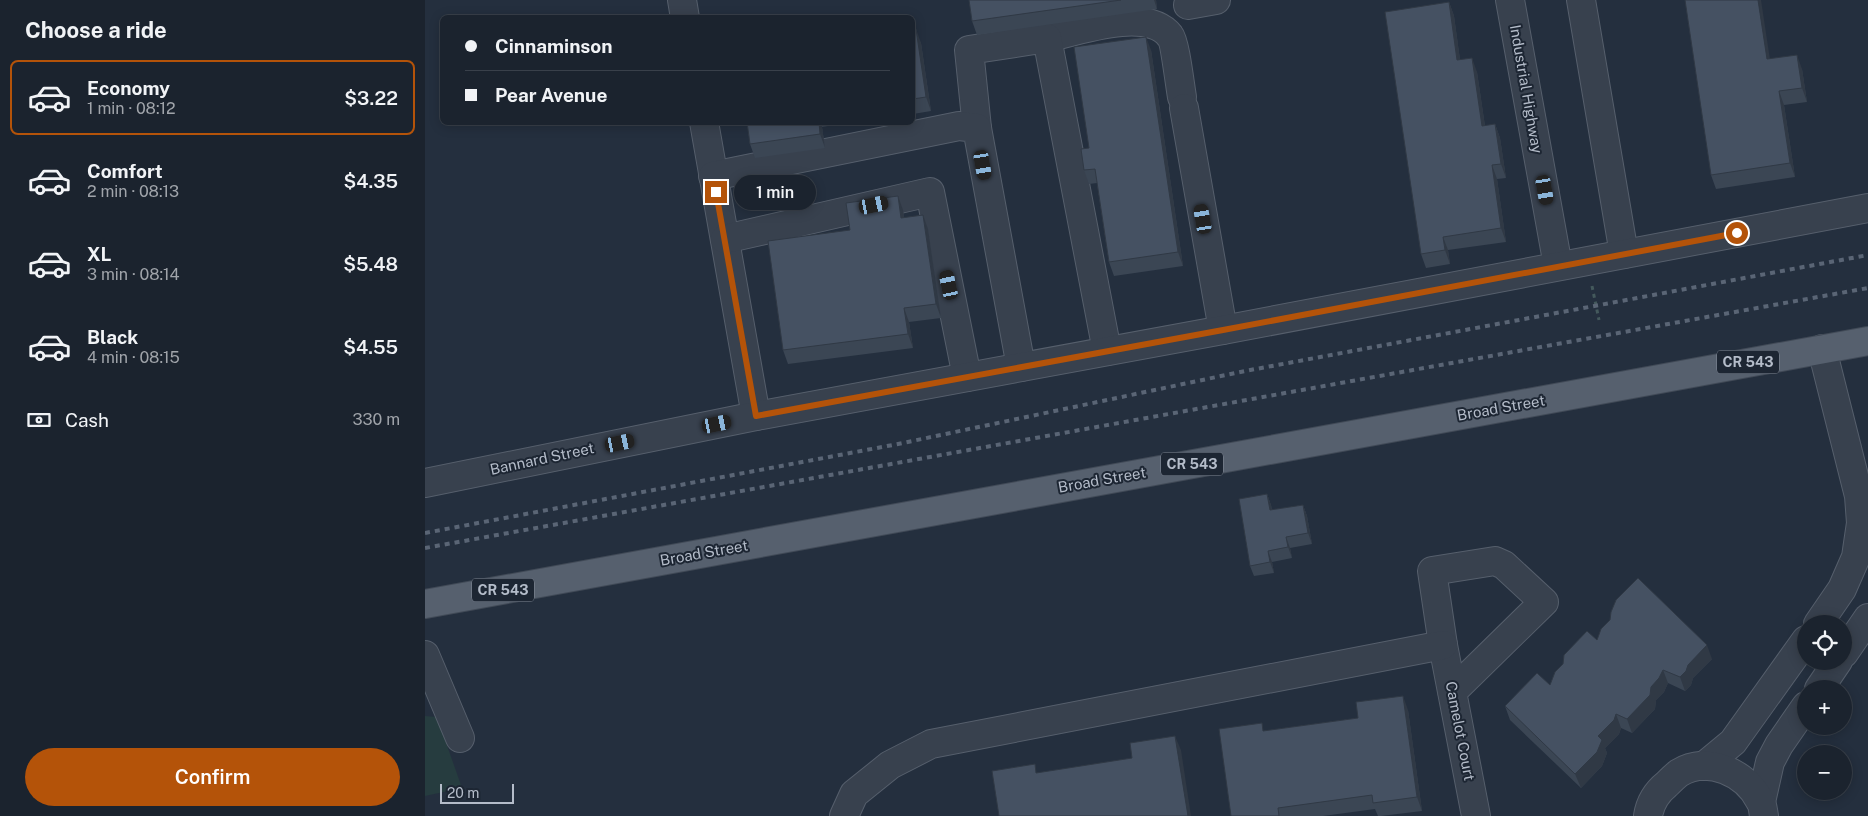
<!DOCTYPE html>
<html lang="en">
<head>
<meta charset="utf-8">
<style>
	:root { --surface:#1b232e; --page:#282f3a; --text:#f1f3f6; --muted:#a0a4aa; --line:#39404a; --accent:#b45309 }
	body { margin:0; font-family:"Public Sans",sans-serif; background:var(--page); color:var(--text); height:100vh; display:flex; flex-direction:column; font-size:19px; white-space:nowrap }
	* { box-sizing:border-box; margin:0 }
	p { font-size:16px; color:var(--muted) }
	.icon { flex:none; width:28px; height:28px; fill:none; stroke:currentColor; stroke-width:2; stroke-linecap:round; stroke-linejoin:round }
	.map { position:relative; flex:1; overflow:hidden }
	.panel { display:flex; flex-direction:column; background:var(--surface); width:425px }
	.panel>* { flex:none }
	.top-card { position:absolute; left:15px; top:15px; width:475px; height:110px; border-radius:8px; box-shadow:0 2px 12px #0003,0 0 0 1px var(--line); display:grid; align-content:center; height:110px; padding:0 25px; background:var(--surface) }
	.tools { position:absolute; left:1372px; top:615px; display:grid; gap:10px }
	.tools a { display:grid; place-items:center; width:55px; height:55px; border-radius:50%; background:var(--surface); box-shadow:0 2px 12px #0003,0 0 0 1px var(--line); font-size:25px }
	.scale { position:absolute; left:15px; bottom:12px; width:74px; box-sizing:border-box; padding-left:5px; border:2px solid #b4bcc9; border-top:0; font-size:14px; line-height:18px; white-space:nowrap; color:#b4bcc9; -webkit-text-stroke:4px #1d2633; paint-order:stroke }
	.end { position:absolute; width:22px; height:22px; margin:-11px; border:6px solid #b45309; background:#fff; box-shadow:0 0 0 2px #fff }
	.from { border-radius:50% }
	.bubble { position:absolute; height:35px; border-radius:18px; background:var(--surface); box-shadow:0 2px 12px #0003,0 0 0 1px var(--line); font-size:16px; font-weight:600; line-height:35px; text-align:center }
	.car { position:absolute; width:15px; height:30px; margin:-15px -8px; border-radius:6px; box-shadow:0 0 4px 1px #0007; background:linear-gradient(#222 24%,#8ab4d8 0 40%,#222 0 76%,#8ab4d8 0 86%,#222 0) }
	.top-card b { display:flex; align-items:center; gap:18px; height:48px; font-size:19px }
	.top-card b+b { border-top:1px solid var(--line) }
	.top-card i { width:12px; height:12px; background:var(--text) }
	ul { padding:0; list-style:none }
	li { display:flex; align-items:center; gap:15px; height:75px; margin:0 10px 8px; padding:0 15px; border:2px solid transparent; border-radius:8px }
	li div { flex:1 }
	li b { display:block; font-size:19px }
	li em { font-style:normal; font-weight:600 }
	li.current { border-color:var(--accent) }
	li>.icon { width:45px; height:45px; stroke-width:1.5 }
	h2 { padding:0 25px; font-size:22px; line-height:60px }
	.pay { display:flex; align-items:center; gap:12px; height:55px; padding:0 25px; font-size:19px }
	.pay p { margin-inline-start:auto }
	.button { display:flex; gap:10px; margin-top:auto; padding:10px 25px }
	.button a { flex:1; height:58px; border-radius:30px; background:var(--accent); color:#fff; font-size:20px; font-weight:600; line-height:58px; text-align:center }
	main { display:flex; flex:1; min-height:0 }
	.map>svg:first-child { display:block }
	.green { fill:#263c3f }
	.lines { fill:none; stroke-linecap:round; stroke-linejoin:round }
	.minor-casing { stroke:#565f6c; stroke-width:30 }
	.major-casing { stroke:#414a57; stroke-width:30 }
	.path { stroke:#44595c; stroke-width:3; stroke-dasharray:4 4; stroke-linecap:butt }
	.minor { stroke:#38414e; stroke-width:28 }
	.major { stroke:#56606e; stroke-width:28 }
	.rail { stroke:#5a6575; stroke-width:4; stroke-dasharray:5 5; stroke-linecap:butt }
	.wall { fill:#3b4654 }
	.shaded-wall { fill:#303945 }
	.building { fill:#455162; stroke:#303945 }
	.route { stroke:#b45309; stroke-width:6 }
	.labels { text-anchor:middle; stroke-width:4; stroke-linejoin:round; paint-order:stroke }
	.shield { fill:#1d2633; stroke:#878f9c; stroke-width:1 }
	.shield-label { font-size:14px; font-weight:bold; fill:#b4bcc9 }
	.street-label { font-size:15px; fill:#b4bcc9; stroke:#1d2633 }
</style>
</head>
<body>
<main>
<section class="panel">
<h2>Choose a ride</h2>
<ul>
<li class="current"><svg class="icon" aria-label="car" viewBox="0 0 24 24"><path d="M5 17H2v-5l4-1 3-4h7l3 4 3 1v5h-3M9 17h6M6 11h13"/><circle cx="7" cy="17" r="2"/><circle cx="17" cy="17" r="2"/></svg><div><b>Economy</b><p>1 min · 08:12</p></div><em>$3.22</em></li>
<li><svg class="icon" aria-label="car" viewBox="0 0 24 24"><path d="M5 17H2v-5l4-1 3-4h7l3 4 3 1v5h-3M9 17h6M6 11h13"/><circle cx="7" cy="17" r="2"/><circle cx="17" cy="17" r="2"/></svg><div><b>Comfort</b><p>2 min · 08:13</p></div><em>$4.35</em></li>
<li><svg class="icon" aria-label="car" viewBox="0 0 24 24"><path d="M5 17H2v-5l4-1 3-4h7l3 4 3 1v5h-3M9 17h6M6 11h13"/><circle cx="7" cy="17" r="2"/><circle cx="17" cy="17" r="2"/></svg><div><b>XL</b><p>3 min · 08:14</p></div><em>$5.48</em></li>
<li><svg class="icon" aria-label="car" viewBox="0 0 24 24"><path d="M5 17H2v-5l4-1 3-4h7l3 4 3 1v5h-3M9 17h6M6 11h13"/><circle cx="7" cy="17" r="2"/><circle cx="17" cy="17" r="2"/></svg><div><b>Black</b><p>4 min · 08:15</p></div><em>$4.55</em></li>
</ul>
<div class="pay"><svg class="icon" aria-label="cash" viewBox="0 0 24 24"><path d="M3 7h18v10H3z"/><circle cx="12" cy="12" r="2"/></svg>Cash<p>330 m</p></div>
<div class="button"><a>Confirm</a></div>
</section>
<div class="map">
<svg width="1443" height="816" viewBox="0 0 1443 816">
	<rect width="100%" height="100%" fill="#242f3e"/>
	<polygon class="green" points="0,716 12,717 37,788 0,796"/>
	<g class="lines">
		<g class="minor-casing">
			<g id="minor">
				<polyline points="257,0 260,18"/>
				<polyline points="1085,0 1133,266"/>
				<polyline points="1156,0 1199,254"/>
				<polyline points="763,5 791,0"/>
				<path d="M622 38C652 31 722 6 745 36 750 42 755 86 757 97"/>
				<polyline points="759,108 798,330"/>
				<polyline points="279,122 331,416"/>
				<polyline points="552,128 544,50 622,38 682,351"/>
				<polyline points="288,176 534,126 552,128 596,367"/>
				<polyline points="300,239 505,192 542,377"/>
				<polyline points="0,483 331,416 798,330 1443,208"/>
				<polyline points="1393,624 1417,589 1431,557 1436,523 1434,496 1397,349"/>
				<polyline points="1419,653 1443,618"/>
				<polyline points="0,655 35,738"/>
				<polyline points="1394,689 1413,661"/>
				<polyline points="1027,692 1119,602 1079,565 1070,561 1007,571 1018,645 1051,816"/>
				<polyline points="1279,766 1308,742 1381,640"/>
				<polyline points="1336,802 1345,762 1354,745 1381,706"/>
				<polyline points="419,816 429,794 465,765 506,744 1018,645"/>
				<path d="M1223 816C1225 803 1232 792 1242 784 1246 780 1250 776 1254 773 1283 755 1321 773 1335 801 1338 805 1338 811 1339 816"/>
			</g>
		</g>
		<g class="major-casing">
			<polyline id="major" points="0,604 1443,341"/>
		</g>
		<polyline class="path" points="1167,286 1174,320"/>
		<use href="#minor" class="minor"/>
		<use href="#major" class="major"/>
		<g class="rail">
			<polyline points="0,533 473,444 820,371 1443,255"/>
			<polyline points="0,548 1443,288"/>
		</g>
	</g>
	<g class="wall">
		<polygon points="544,0 731,0 732,9 552,35 547,21"/>
		<polygon points="1024,2 1029,16 1035,60 1052,72 1060,126 1070,124 1075,138 1081,178 1072,179 1081,242 1023,250 1025,264 1001,268 996,254"/>
		<polygon points="488,29 496,43 506,111 488,114"/>
		<polygon points="726,50 758,266 689,276 684,262 672,183 664,184 659,170 664,148"/>
		<polygon points="1345,59 1377,69 1382,102 1359,105 1370,177 1291,189 1286,175"/>
		<polygon points="322,122 427,122 397,127 400,148 330,158 325,144"/>
		<polygon points="478,210 479,218 503,229 516,318 484,322 488,348 363,364 358,350 425,230"/>
		<polygon points="842,494 846,505 847,510 878,505 882,516 887,544 865,548 867,558 847,562 849,573 829,576 825,566"/>
		<polygon points="1172,640 1287,659 1268,678 1266,685 1260,691 1243,683 1239,692 1231,700 1230,709 1207,733 1196,728 1194,734 1180,748 1182,753 1177,766 1156,788 1085,720 1080,706 1125,685"/>
		<polygon points="983,710 997,811 956,816 953,816 950,809 898,816 806,816 840,731 933,718"/>
	</g>
	<g class="shaded-wall">
		<polygon points="729,0 731,0 732,9"/>
		<polygon points="1333,0 1336,0 1347,73 1342,59"/>
		<polygon points="1024,2 1029,16 1037,74 1032,60"/>
		<polygon points="491,29 496,43 506,111 501,97"/>
		<polygon points="721,37 726,50 758,266 753,252"/>
		<polygon points="1372,55 1377,69 1382,102 1377,88"/>
		<polygon points="1047,58 1052,72 1062,140 1057,126"/>
		<polygon points="1354,91 1359,105 1370,177 1365,163"/>
		<polygon points="394,122 396,122 397,127 400,148 395,134"/>
		<polygon points="1070,124 1075,138 1081,178 1076,164"/>
		<polygon points="1067,165 1072,179 1081,242 1076,228"/>
		<polygon points="473,196 478,210 481,232 476,218"/>
		<polygon points="498,215 503,229 516,318 511,304"/>
		<polygon points="1018,237 1023,250 1025,264 1020,250"/>
		<polygon points="479,308 484,322 488,348 483,334"/>
		<polygon points="842,494 846,505 849,521 845,510"/>
		<polygon points="878,505 882,516 887,544 883,533"/>
		<polygon points="861,537 865,548 867,558 863,547"/>
		<polygon points="843,551 847,562 849,573 845,562"/>
		<polygon points="1282,645 1287,659 1268,678 1266,685 1260,691 1255,677 1263,665"/>
		<polygon points="1238,670 1243,683 1239,692 1231,700 1230,709 1207,733 1202,719"/>
		<polygon points="978,696 983,710 997,811 992,797"/>
		<polygon points="1191,714 1196,728 1194,734 1180,748 1182,753 1177,766 1156,788 1150,774 1173,736"/>
		<polygon points="750,736 756,750 766,816 763,816"/>
	</g>
	<g class="building">
		<polygon points="544,0 696,0 547,21"/>
		<polygon points="1260,0 1333,0 1342,59 1372,55 1377,88 1354,91 1365,163 1286,175"/>
		<polygon points="1024,2 1032,60 1047,58 1057,126 1070,124 1076,164 1067,165 1076,228 1018,237 1020,250 996,254 960,12"/>
		<polygon points="488,29 491,29 501,97 488,99"/>
		<polygon points="721,37 753,252 684,262 670,169 659,170 656,149 664,148 649,47"/>
		<polygon points="322,122 394,122 395,134 325,144"/>
		<polygon points="473,196 476,218 498,215 511,304 479,308 483,334 358,350 343,241 425,230 421,203"/>
		<polygon points="842,494 845,510 878,505 883,533 861,537 863,547 843,551 845,562 825,566 814,499"/>
		<polygon points="1213,578 1282,645 1263,665 1261,671 1255,677 1238,670 1234,678 1226,687 1225,695 1202,719 1191,714 1189,720 1173,736 1177,740 1172,752 1150,774 1080,706 1112,673 1125,685 1130,672 1138,664 1139,655 1162,631 1172,640 1176,629 1185,620 1186,612 1191,600"/>
		<polygon points="978,696 992,797 948,803 947,795 853,808 854,816 806,816 794,729 837,723 838,731 933,718 931,702"/>
		<polygon points="750,736 763,816 574,816 567,771 610,764 611,773 707,758 705,743"/>
	</g>
	<g class="lines">
		<polyline class="route" points="291,192 331,416 798,330 1312,233"/>
	</g>
	<g class="labels">
		<g class="shield">
			<rect x="1292" y="350.5" width="62" height="23" rx="4"/>
			<rect x="736" y="452.5" width="62" height="23" rx="4"/>
			<rect x="47" y="578.5" width="62" height="23" rx="4"/>
		</g>
		<g class="shield-label">
			<text x="1323" y="367">CR 543</text>
			<text x="767" y="469">CR 543</text>
			<text x="78" y="595">CR 543</text>
		</g>
		<g class="street-label">
			<text transform="translate(1101 89) rotate(80)" y="5">Industrial Highway</text>
			<text transform="translate(1076 408) rotate(-10)" y="5">Broad Street</text>
			<text transform="translate(117 459) rotate(-12)" y="5">Bannard Street</text>
			<text transform="translate(677 480) rotate(-10)" y="5">Broad Street</text>
			<text transform="translate(279 553) rotate(-10)" y="5">Broad Street</text>
			<text transform="translate(1035 731) rotate(79)" y="5">Camelot Court</text>
		</g>
	</g>
</svg>
<div class="tools">
<a><svg class="icon" aria-label="locate" viewBox="0 0 24 24"><circle cx="12" cy="12" r="6"/><path d="M12 2v4M12 18v4M2 12h4M18 12h4"/></svg></a>
<a>+</a>
<a>−</a>
</div>
<div class="scale">20 m</div>
<i class="end from" style="left:1312px;top:233px"></i>
<i class="end" style="left:291px;top:192px"></i>
<div class="bubble" style="left:309px;top:175px;width:82px">1 min</div>
<i class="car" style="left:558px;top:165px;rotate:170deg"></i>
<i class="car" style="left:1120px;top:190px;rotate:170deg"></i>
<i class="car" style="left:449px;top:205px;rotate:78deg"></i>
<i class="car" style="left:778px;top:219px;rotate:350deg"></i>
<i class="car" style="left:524px;top:285px;rotate:348deg"></i>
<i class="car" style="left:292px;top:424px;rotate:78deg"></i>
<i class="car" style="left:195px;top:443px;rotate:78deg"></i>
<div class="top-card">
<b><i class="from"></i>Cinnaminson</b>
<b><i></i>Pear Avenue</b>
</div>
</div>
</main>
</body>
</html>
